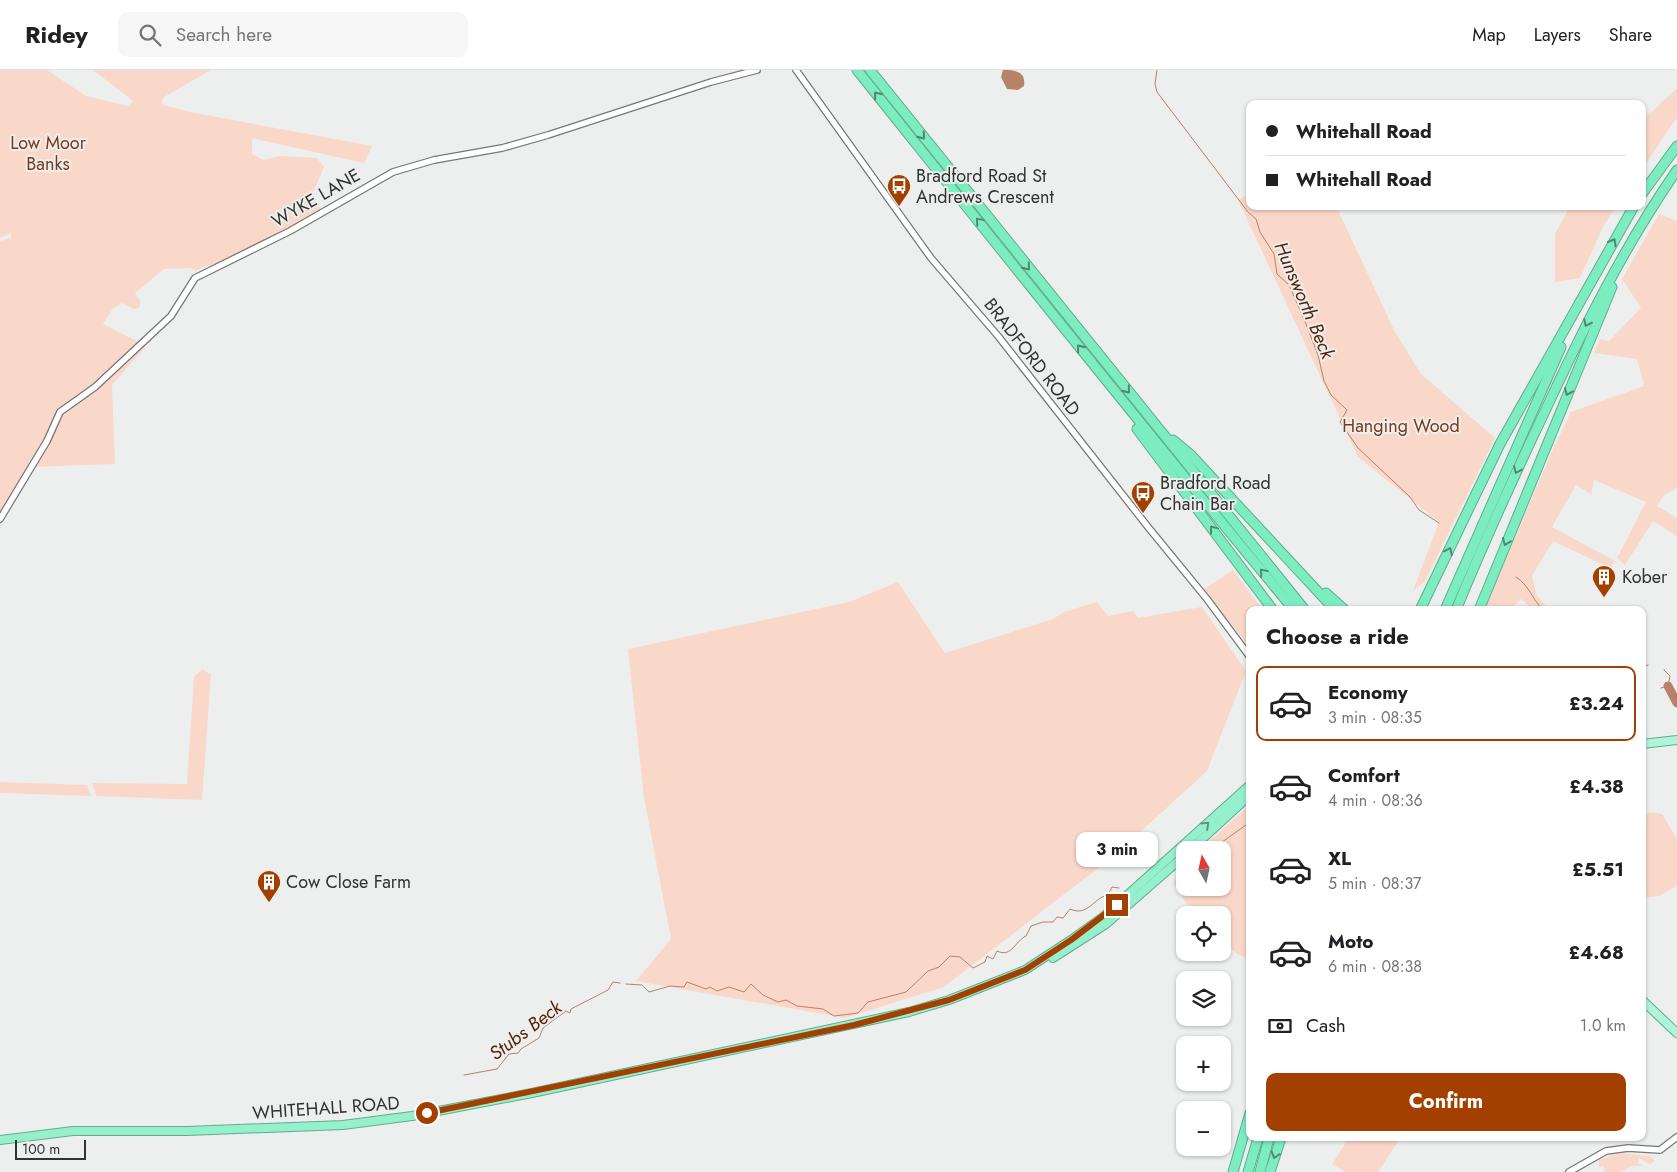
<!DOCTYPE html>
<html lang="en">
<head>
<meta charset="utf-8">
<style>
	:root { --surface:#fff; --page:#f6f6f6; --text:#202124; --muted:#757577; --line:#e0e0e0; --accent:#a34000 }
	body { margin:0; font-family:Jost,sans-serif; background:var(--page); color:var(--text); height:100vh; display:flex; flex-direction:column; font-size:19px; white-space:nowrap }
	* { box-sizing:border-box; margin:0 }
	p { font-size:16px; color:var(--muted) }
	.icon { flex:none; width:28px; height:28px; fill:none; stroke:currentColor; stroke-width:2; stroke-linecap:round; stroke-linejoin:round }
	.map { position:relative; flex:1; overflow:hidden }
	.details { position:absolute; left:1246px; top:536px; width:400px; height:535px; display:flex; flex-direction:column; background:var(--surface); border-radius:10px; box-shadow:0 1px 4px #0004 }
	.details>* { flex:none }
	.top-card { position:absolute; left:1246px; top:30px; width:400px; height:110px; border-radius:10px; box-shadow:0 1px 4px #0004; display:grid; align-content:center; height:110px; padding:0 20px; background:var(--surface) }
	.needle { width:32px; rotate:351deg }
	.controls { position:absolute; left:1176px; top:771px; display:grid; gap:10px }
	.controls a { display:grid; place-items:center; width:55px; height:55px; border-radius:10px; background:var(--surface); box-shadow:0 1px 4px #0004; font-size:25px }
	.scale { position:absolute; left:15px; bottom:12px; width:71px; box-sizing:border-box; padding-left:5px; border:2px solid #313332; border-top:0; font-size:14px; line-height:18px; white-space:nowrap; color:#313332; -webkit-text-stroke:4px #ecefee; paint-order:stroke }
	.end { position:absolute; width:22px; height:22px; margin:-11px; border:6px solid #a34000; background:#fff; box-shadow:0 0 0 2px #fff }
	.from { border-radius:50% }
	.bubble { position:absolute; height:35px; border-radius:10px; background:var(--surface); box-shadow:0 1px 4px #0004; font-size:16px; font-weight:700; line-height:35px; text-align:center }
	.top-card b { display:flex; align-items:center; gap:18px; height:48px; font-size:19px }
	.top-card b+b { border-top:1px solid var(--line) }
	.top-card i { width:12px; height:12px; background:var(--text) }
	ul { padding:0; list-style:none }
	li { display:flex; align-items:center; gap:15px; height:75px; margin:0 10px 8px; padding:0 10px; border:2px solid transparent; border-radius:10px }
	li div { flex:1 }
	li b { display:block; font-size:19px }
	li em { font-style:normal; font-weight:700 }
	li.active { border-color:var(--accent) }
	li>.icon { width:45px; height:45px; stroke-width:1.5 }
	h2 { padding:0 20px; font-size:22px; line-height:60px }
	.pay { display:flex; align-items:center; gap:12px; height:55px; padding:0 20px; font-size:19px }
	.pay p { margin-inline-start:auto }
	.action { display:flex; gap:10px; margin-top:auto; padding:10px 20px }
	.action a { flex:1; height:58px; border-radius:10px; background:var(--accent); color:#fff; font-size:20px; font-weight:700; line-height:58px; text-align:center }
	header { display:flex; align-items:center; gap:30px; box-sizing:border-box; height:70px; padding:0 25px; background:var(--surface); border-bottom:1px solid var(--line) }
	header strong { font-size:24px }
	nav { display:flex; gap:28px; margin-inline-start:auto; font-size:18px }
	.search { width:350px; height:45px; background:var(--page); display:flex; align-items:center; gap:12px; box-sizing:border-box; padding:0 18px; border-radius:10px; color:var(--muted); font-size:19px }
	.map>svg:first-child { display:block }
	.green { fill:#fad8c9 }
	.water { fill:#b88169 }
	.lines { fill:none; stroke-linecap:round; stroke-linejoin:round }
	.stream { stroke:#b88169; stroke-width:1 }
	.river { stroke:#b88169; stroke-width:9 }
	.tertiary-casing { stroke:#757877; stroke-width:8 }
	.primary-casing { stroke:#61ac8f; stroke-width:10 }
	.trunk-casing { stroke:#61ac8f; stroke-width:10 }
	.motorway-casing { stroke:#61ac8f; stroke-width:11 }
	.tertiary { stroke:#fff; stroke-width:5.5 }
	.primary { stroke:#b0f4da; stroke-width:8 }
	.trunk { stroke:#96f0ce; stroke-width:8 }
	.motorway { stroke:#7bedc1; stroke-width:9 }
	.oneway { stroke:#528772 }
	.oneway2 { stroke:#649280 }
	.route { stroke:#a34000; stroke-width:6 }
	.labels { text-anchor:middle; stroke-width:4; stroke-linejoin:round; paint-order:stroke }
	.park-label { font-size:18px; fill:#7d3815; stroke:#ecefee }
	.poi-label { font-size:18px; fill:#313332; stroke:#ecefee; text-anchor:start }
	.street-label { font-size:18px; fill:#313332; stroke:#ecefee }
	.water-label { font-size:19px; font-style:italic; fill:#582408; stroke:#ecefee }
</style>
</head>
<body>
<header>
<strong>Ridey</strong>
<div class="search"><svg class="icon" aria-label="search" viewBox="0 0 24 24"><circle cx="10" cy="10" r="6"/><path d="M15 15l6 6"/></svg>Search here</div>
<nav><a>Map</a><a>Layers</a><a>Share</a></nav>
</header>
<div class="map">
<svg width="1677" height="1102" viewBox="0 0 1677 1102">
	<rect width="100%" height="100%" fill="#ecefee"/>
	<g class="green">
		<polygon points="0,0 47,0 86,26 128,36 133,31 93,0 211,0 164,27 162,31 163,35 190,42 372,76 364,93 252,68 252,84 264,90 280,86 317,88 324,97 312,125 321,140 302,152 217,194 204,196 196,201 191,198 164,199 135,223 141,232 139,238 134,239 122,233 113,238 103,254 139,272 161,250 140,275 153,268 112,315 115,394 31,397 60,342 88,321 67,332 56,343 42,373 0,442 0,171 11,168 11,163 0,168"/>
		<polygon points="1677,18 1677,47 1643,98 1643,50"/>
		<polygon points="1250,123 1250,136 1336,136 1395,262 1421,304 1495,368 1425,511 1413,521 1439,452 1358,387 1238,130"/>
		<polygon points="1570,136 1616,136 1604,155 1580,208 1555,212 1555,164"/>
		<polygon points="1659,144 1677,151 1677,418 1664,425 1657,436 1677,448 1677,466 1653,451 1625,495 1617,488 1646,432 1594,410 1591,424 1576,415 1552,457 1615,491 1610,498 1553,471 1532,506 1537,526 1550,540 1533,540 1521,529 1509,540 1484,540 1553,379 1571,342 1644,316 1637,289 1594,283 1600,269 1609,271 1641,238 1622,209"/>
		<polygon points="1233,500 1263,540 1250,540 1250,578 1204,519"/>
		<polygon points="898,512 945,583 1053,549 1064,542 1097,532 1108,546 1133,541 1138,548 1202,537 1246,601 1207,701 1114,786 944,917 845,948 636,911 671,869 644,728 628,579 849,532"/>
		<polygon points="202,599 211,605 202,730 96,726 92,713 187,714 194,607"/>
		<polygon points="0,712 87,715 91,726 0,723"/>
		<polygon points="1250,735 1250,889 1237,884 1223,871 1222,845 1194,845 1173,813 1185,795 1185,818 1222,818 1222,780 1199,780"/>
		<polygon points="1650,742 1662,744 1677,769 1677,816 1659,826 1643,828 1643,747"/>
		<polygon points="1349,1068 1400,1068 1378,1102 1345,1102 1332,1094"/>
		<polygon points="1619,1083 1650,1086 1655,1091 1650,1094 1639,1088 1638,1093 1644,1096 1632,1096 1620,1102 1605,1102 1603,1096 1599,1098 1599,1090"/>
	</g>
	<path class="water" d="M1003 0C1015 0 1026 1 1024 16L1018 20 1007 19 1001 7Z"/>
	<g class="lines">
		<g class="stream">
			<polyline points="1157,0 1155,14 1157,22 1248,142 1256,149 1260,162 1274,184 1277,204 1289,215 1306,254 1318,285 1324,311 1331,325 1347,340 1340,352 1358,378 1410,427 1419,440 1439,453"/>
			<path d="M1516 507C1529 515 1532 529 1543 540"/>
			<polyline points="1642,597 1648,595"/>
			<polyline points="1661,618 1668,616 1670,606 1664,600"/>
			<polyline points="1211,780 1250,752"/>
			<polyline points="1181,803 1185,800"/>
			<path d="M626 914 642 915 649 922 670 916 684 917 687 912 706 919 710 917 717 921 729 917 744 922 751 914 763 925 778 932 786 930 797 936 823 939 834 946 858 943 868 932 906 922 928 901 939 897 950 886 960 887 973 898 985 892 987 886 993 889 997 881C1012 888 1015 871 1026 866L1031 856 1043 852H1053L1057 847 1063 848 1070 839C1088 847 1093 828 1108 825L1112 817 1119 818"/>
			<polyline points="464,1005 497,999 509,984 518,983 521,979 539,968 543,958 566,941 570,943 571,939 608,920 613,912 620,913"/>
		</g>
		<polyline class="river" points="1668,616 1677,633"/>
		<g class="tertiary-casing">
			<g id="tertiary">
				<polyline points="796,0 931,188 998,266 1148,457 1207,529 1250,587"/>
				<polyline points="0,449 47,371 60,342 95,317 171,246 195,208 290,161 393,102 434,90 502,78 548,65 711,12 757,0"/>
				<polyline points="1569,1102 1606,1081 1628,1078 1660,1080 1677,1067"/>
			</g>
		</g>
		<g class="primary-casing">
			<g id="primary">
				<polyline points="1642,674 1677,670"/>
				<polyline points="1642,930 1677,963"/>
			</g>
		</g>
		<g class="trunk-casing">
			<g id="trunk">
				<polyline points="1190,780 1250,725"/>
				<polyline points="1053,888 1106,854 1185,785"/>
				<polyline points="0,1070 73,1061 187,1061 343,1055 412,1046 532,1023 909,942 949,930 1025,900 1071,870 1103,847 1250,715"/>
			</g>
		</g>
		<g class="motorway-casing">
			<g id="motorway">
				<path d="M857 0C1002 181 1146 362 1294 540"/>
				<polyline points="870,0 1305,540"/>
				<polyline points="1642,124 1677,76"/>
				<polyline points="1137,359 1273,540"/>
				<polyline points="1173,370 1191,385 1335,540"/>
				<polyline points="1326,523 1345,540"/>
				<polyline points="1420,540 1500,374 1634,136"/>
				<polyline points="1445,540 1561,277"/>
				<path d="M1456 540C1484 472 1514 406 1546 339 1584 257 1625 175 1677 100"/>
				<polyline points="1479,540 1612,217"/>
				<polyline points="1233,1102 1250,1043"/>
				<polyline points="1248,1102 1258,1068"/>
				<polyline points="1260,1102 1269,1068"/>
				<polyline points="1270,1102 1281,1068"/>
			</g>
		</g>
		<use href="#tertiary" class="tertiary"/>
		<use href="#primary" class="primary"/>
		<use href="#trunk" class="trunk"/>
		<use href="#motorway" class="motorway"/>
	</g>
	<defs><path id="oneway-chevron" d="M-2-3.5L2.5 0L-2 3.5" fill="none" stroke-width="1.6" stroke-linecap="round" stroke-linejoin="round" transform="scale(1.25)"/></defs>
	<g class="oneway">
		<use href="#oneway-chevron" transform="translate(877 25) rotate(-129)"/>
		<use href="#oneway-chevron" transform="translate(922 66) rotate(51)"/>
		<use href="#oneway-chevron" transform="translate(979 151) rotate(-130)"/>
		<use href="#oneway-chevron" transform="translate(1613 172) rotate(-60)"/>
		<use href="#oneway-chevron" transform="translate(1027 197) rotate(51)"/>
		<use href="#oneway-chevron" transform="translate(1587 253) rotate(116)"/>
		<use href="#oneway-chevron" transform="translate(1080 278) rotate(-128)"/>
		<use href="#oneway-chevron" transform="translate(1127 320) rotate(51)"/>
		<use href="#oneway-chevron" transform="translate(1568 322) rotate(113)"/>
		<use href="#oneway-chevron" transform="translate(1517 400) rotate(115)"/>
		<use href="#oneway-chevron" transform="translate(1213 459) rotate(-127)"/>
		<use href="#oneway-chevron" transform="translate(1506 472) rotate(112)"/>
		<use href="#oneway-chevron" transform="translate(1449 481) rotate(-64)"/>
		<use href="#oneway-chevron" transform="translate(1263 502) rotate(-130)"/>
		<use href="#oneway-chevron" transform="translate(1275 1085) rotate(108)"/>
	</g>
	<use class="oneway2" href="#oneway-chevron" transform="translate(1206 755) rotate(-43)"/>
	<g class="lines">
		<polyline class="route" points="427,1043 854,955 949,930 1025,900 1071,870 1117,835"/>
	</g>
	<defs>
		<g id="bus-pin" transform="scale(1.25)"><path d="M0 17L-7.5 6A9.5 9.5 0 1 1 7.5 6Z" fill="#a34000" stroke="#ecefee"/><path d="M-5-6H5V4H4V6H2V4H-2V6H-4V4H-5ZM-3.5-4V0h7V-4ZM-3.5 1.2v1.5H-2V1.2ZM2 1.2v1.5H3.5V1.2Z" fill="#fff"/></g>
		<g id="building-pin" transform="scale(1.25)"><path d="M0 17L-7.5 6A9.5 9.5 0 1 1 7.5 6Z" fill="#a34000" stroke="#ecefee"/><path d="M-4-6H4V6H1V3H-1V6H-4ZM-2.5-4.3h1.7v1.8h-1.7ZM.8-4.3h1.7v1.8H.8ZM-2.5-1h1.7V.8h-1.7ZM.8-1h1.7V.8H.8Z" fill="#fff"/></g>
	</defs>
	<g fill-rule="evenodd">
		<use href="#bus-pin" x="899" y="116"/>
		<use href="#bus-pin" x="1143" y="423"/>
		<use href="#building-pin" x="1604" y="507"/>
		<use href="#building-pin" x="269" y="812"/>
	</g>
	<g class="labels">
		<g class="park-label">
			<text x="48" y="79">Low Moor<tspan x="48" dy="21">Banks</tspan></text>
			<text x="1401" y="362">Hanging Wood</text>
		</g>
		<g class="poi-label">
			<text x="916" y="112">Bradford Road St<tspan x="916" dy="21">Andrews Crescent</tspan></text>
			<text x="1160" y="419">Bradford Road<tspan x="1160" dy="21">Chain Bar</tspan></text>
			<text x="1622" y="513">Kober</text>
			<text x="286" y="818">Cow Close Farm</text>
		</g>
		<g class="street-label">
			<text transform="translate(316 128) rotate(-30)" y="6">WYKE LANE</text>
			<text transform="translate(1032 287) rotate(52)" y="6">BRADFORD ROAD</text>
			<text transform="translate(326 1038) rotate(-4)" y="6">WHITEHALL ROAD</text>
		</g>
		<g class="water-label">
			<text transform="translate(1305 230) rotate(67)" y="7">Hunsworth Beck</text>
			<text transform="translate(525 960) rotate(-37)" y="7">Stubs Beck</text>
		</g>
	</g>
</svg>
<div class="controls">
<a><svg class="needle" viewBox="-14 -14 28 28"><path d="M0-13l5 13h-10z" fill="#e53935"/><path d="M0 13l5-13h-10z" fill="#757577"/></svg></a>
<a><svg class="icon" aria-label="locate" viewBox="0 0 24 24"><circle cx="12" cy="12" r="6"/><path d="M12 2v4M12 18v4M2 12h4M18 12h4"/></svg></a>
<a><svg class="icon" aria-label="layers" viewBox="0 0 24 24"><path d="M12 4l9 5-9 5-9-5zM3 14l9 5 9-5"/></svg></a>
<a>+</a>
<a>−</a>
</div>
<div class="scale">100 m</div>
<i class="end from" style="left:427px;top:1043px"></i>
<i class="end" style="left:1117px;top:835px"></i>
<div class="bubble" style="left:1076px;top:762px;width:82px">3 min</div>
<div class="top-card">
<b><i class="from"></i>Whitehall Road</b>
<b><i></i>Whitehall Road</b>
</div>
<section class="details">
<h2>Choose a ride</h2>
<ul>
<li class="active"><svg class="icon" aria-label="car" viewBox="0 0 24 24"><path d="M5 17H2v-5l4-1 3-4h7l3 4 3 1v5h-3M9 17h6M6 11h13"/><circle cx="7" cy="17" r="2"/><circle cx="17" cy="17" r="2"/></svg><div><b>Economy</b><p>3 min · 08:35</p></div><em>£3.24</em></li>
<li><svg class="icon" aria-label="car" viewBox="0 0 24 24"><path d="M5 17H2v-5l4-1 3-4h7l3 4 3 1v5h-3M9 17h6M6 11h13"/><circle cx="7" cy="17" r="2"/><circle cx="17" cy="17" r="2"/></svg><div><b>Comfort</b><p>4 min · 08:36</p></div><em>£4.38</em></li>
<li><svg class="icon" aria-label="car" viewBox="0 0 24 24"><path d="M5 17H2v-5l4-1 3-4h7l3 4 3 1v5h-3M9 17h6M6 11h13"/><circle cx="7" cy="17" r="2"/><circle cx="17" cy="17" r="2"/></svg><div><b>XL</b><p>5 min · 08:37</p></div><em>£5.51</em></li>
<li><svg class="icon" aria-label="car" viewBox="0 0 24 24"><path d="M5 17H2v-5l4-1 3-4h7l3 4 3 1v5h-3M9 17h6M6 11h13"/><circle cx="7" cy="17" r="2"/><circle cx="17" cy="17" r="2"/></svg><div><b>Moto</b><p>6 min · 08:38</p></div><em>£4.68</em></li>
</ul>
<div class="pay"><svg class="icon" aria-label="cash" viewBox="0 0 24 24"><path d="M3 7h18v10H3z"/><circle cx="12" cy="12" r="2"/></svg>Cash<p>1.0 km</p></div>
<div class="action"><a>Confirm</a></div>
</section>
</div>
</body>
</html>
